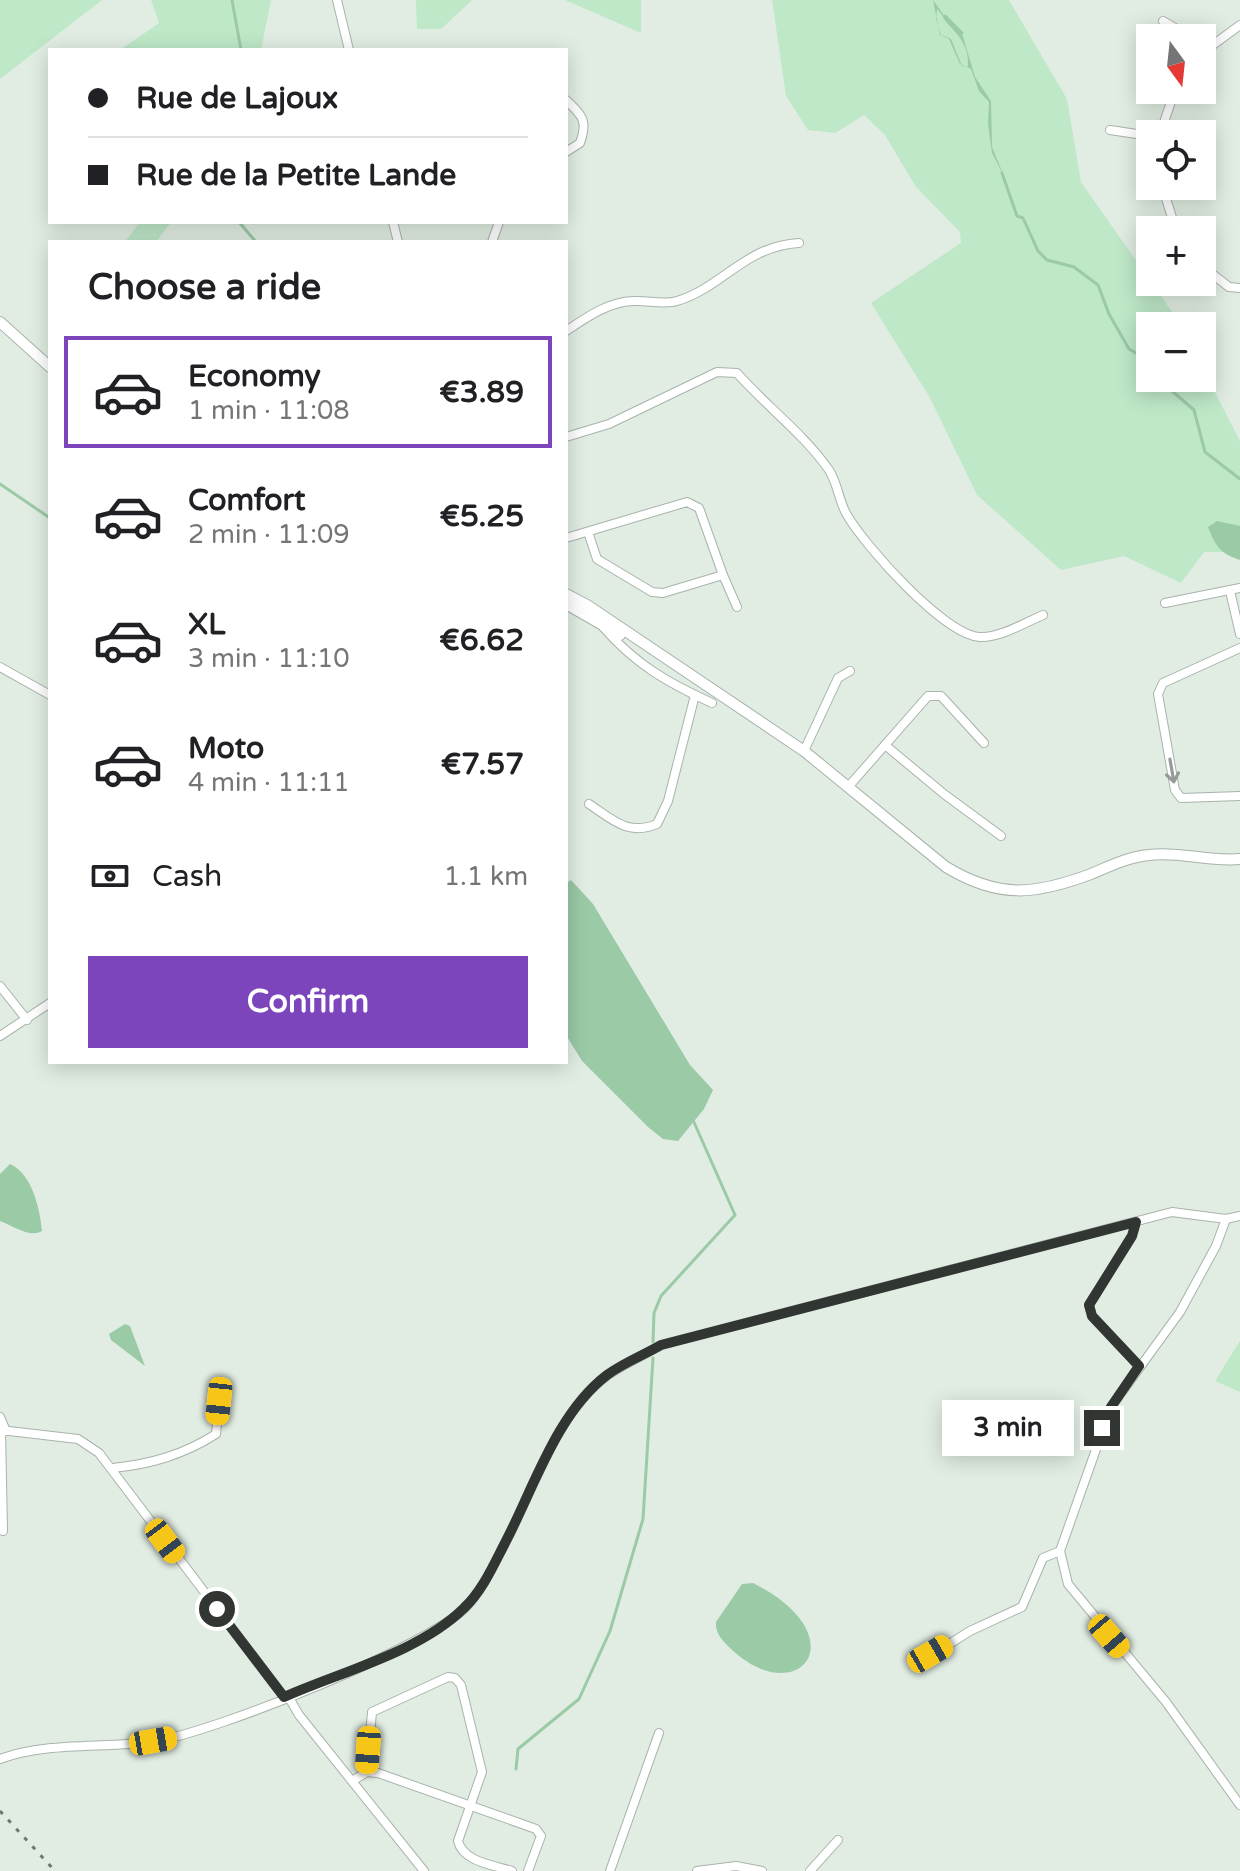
<!DOCTYPE html>
<html lang="en">
<head>
<meta charset="utf-8">
<style>
	:root { --surface:#fff; --page:#f6f6f6; --text:#202124; --muted:#757577; --line:#e0e0e0; --accent:#7d45bc }
	body { margin:0; font-family:"Varela Round",sans-serif; background:var(--page); color:var(--text); height:100vh; display:flex; flex-direction:column; font-size:30px; white-space:nowrap }
	* { box-sizing:border-box; margin:0 }
	p { font-size:26px; color:var(--muted) }
	.icon { flex:none; width:44px; height:44px; fill:none; stroke:currentColor; stroke-width:2; stroke-linecap:round; stroke-linejoin:round }
	.map { position:relative; flex:1; overflow:hidden }
	.drawer { position:absolute; left:48px; top:240px; width:520px; height:824px; display:flex; flex-direction:column; background:var(--surface); border-radius:0px; box-shadow:0 4px 20px #0003 }
	.drawer>* { flex:none }
	.banner { position:absolute; left:48px; top:48px; width:520px; height:176px; border-radius:0px; box-shadow:0 4px 20px #0003; display:grid; align-content:center; height:176px; padding:0 40px; background:var(--surface) }
	.needle { width:52px; rotate:165deg }
	.buttons { position:absolute; left:1136px; top:24px; display:grid; gap:16px }
	.buttons a { display:grid; place-items:center; width:80px; height:80px; border-radius:0px; background:var(--surface); box-shadow:0 4px 20px #0003; font-size:40px }
	.end { position:absolute; width:36px; height:36px; margin:-18px; border:10px solid #313632; background:#fff; box-shadow:0 0 0 4px #fff }
	.from { border-radius:50% }
	.bubble { position:absolute; height:56px; border-radius:0px; background:var(--surface); box-shadow:0 4px 20px #0003; font-size:26px; font-weight:700; line-height:56px; text-align:center }
	.car { position:absolute; width:24px; height:48px; margin:-24px -12px; border-radius:10px; box-shadow:0 0 6px 2px #0007; background:linear-gradient(#f5c518 24%,#345 0 40%,#f5c518 0 76%,#345 0 86%,#f5c518 0) }
	.banner b { display:flex; align-items:center; gap:28px; height:76px; font-size:30px }
	.banner b+b { border-top:2px solid var(--line) }
	.banner i { width:20px; height:20px; background:var(--text) }
	ul { padding:0; list-style:none }
	li { display:flex; align-items:center; gap:24px; height:112px; margin:0 16px 12px; padding:0 24px; border:4px solid transparent; border-radius:0px }
	li div { flex:1 }
	li b { display:block; font-size:30px }
	li em { font-style:normal; font-weight:700 }
	li.selected { border-color:var(--accent) }
	li>.icon { width:72px; height:72px; stroke-width:1.5 }
	h2 { padding:0 40px; font-size:36px; line-height:96px }
	.pay { display:flex; align-items:center; gap:20px; height:88px; padding:0 40px; font-size:30px }
	.pay p { margin-inline-start:auto }
	.primary-button { display:flex; gap:16px; margin-top:auto; padding:16px 40px }
	.primary-button a { flex:1; height:92px; border-radius:0px; background:var(--accent); color:#fff; font-size:32px; font-weight:700; line-height:92px; text-align:center }
	.map>svg:first-child { display:block }
	.green { fill:#bee8c8 }
	.water { fill:#9bcaa7; fill-rule:evenodd }
	.lines { fill:none; stroke-linecap:round; stroke-linejoin:round }
	.stream { stroke:#9bcaa7; stroke-width:3 }
	.minor-casing { stroke:#a8b3ab; stroke-width:10 }
	.tertiary-casing { stroke:#a8b3ab; stroke-width:12 }
	.minor { stroke:#fff; stroke-width:8 }
	.tertiary { stroke:#fff; stroke-width:10 }
	.rail { stroke:#6e7670; stroke-width:3; stroke-dasharray:4 8; stroke-linecap:butt }
	.oneway { stroke:#989a98 }
	.route { stroke:#313632; stroke-width:10 }
</style>
</head>
<body>
<div class="map">
<svg width="1240" height="1871" viewBox="0 0 1240 1871">
	<rect width="100%" height="100%" fill="#e1ede3"/>
	<g class="green">
		<polygon points="0,0 102,0 0,79"/>
		<polygon points="151,0 271,0 261,50 120,50 159,23"/>
		<polygon points="416,0 472,0 441,29 417,29"/>
		<polygon points="565,0 641,0 641,33"/>
		<polygon points="772,0 1009,0 1067,99 1081,182 1182,326 1150,326 1150,378 1202,378 1202,367 1240,441 1240,552 1204,552 1181,583 1124,556 1061,570 977,495 930,398 871,303 961,243 960,232 916,187 885,135 864,115 835,133 808,130 786,96"/>
		<polygon points="140,222 171,222 156,242 125,242"/>
		<polygon points="1240,1341 1240,1392 1215,1381"/>
	</g>
	<g class="water">
		<path d="M933 0C941 10 947 24 961 30L975 77 991 101 992 147 1004 176 992 153 988 124 989 102 979 91 971 69 960 64 949 39 940 35ZM937 9C943 14 943 20 949 25 961 38 969 47 968 67L962 66 951 39 941 35 936 19Z"/>
		<path d="M1217 521 1240 526V560C1220 554 1215 545 1208 527Z"/>
		<polygon points="571,880 593,904 690,1065 713,1090 704,1109 678,1141 663,1139 648,1127 582,1061 566,1035 566,883"/>
		<path d="M10 1164C33 1174 40 1211 42 1231 30 1238 15 1227 0 1221V1174Z"/>
		<polygon points="125,1324 130,1326 145,1366 111,1340 109,1334"/>
		<path d="M753 1583C860 1637 798 1713 730 1648 723 1641 715 1634 716 1622L742 1584Z"/>
	</g>
	<g class="lines">
		<g class="stream">
			<polyline points="232,0 241,50"/>
			<polyline points="945,16 962,33"/>
			<polyline points="1002,173 1017,216 1023,218 1038,251 1047,260 1074,267 1098,285 1109,314 1129,349 1146,359 1150,372"/>
			<polyline points="239,222 256,242"/>
			<polyline points="1157,378 1194,410 1205,452 1240,479"/>
			<polyline points="0,484 50,518"/>
			<polyline points="653,1342 654,1313 661,1296 735,1215 693,1120"/>
			<polyline points="516,1769 518,1749 579,1699 610,1631 643,1519 653,1358"/>
		</g>
		<g class="minor-casing">
			<g id="minor">
				<polyline points="337,0 349,50"/>
				<polyline points="1163,21 1192,38"/>
				<polyline points="1202,53 1240,25"/>
				<path d="M566 100C583 116 588 121 580 143L566 152"/>
				<polyline points="1110,130 1150,136"/>
				<polyline points="1160,134 1175,90"/>
				<polyline points="1162,186 1176,230"/>
				<polyline points="393,222 398,242"/>
				<polyline points="492,242 499,222"/>
				<polyline points="1202,266 1229,287 1240,288"/>
				<path d="M566 331C587 317 608 302 633 301 647 300 663 305 677 301 723 287 745 246 799 243"/>
				<path d="M566 437 609 424 717 372 737 373C766 406 804 434 829 470 838 484 839 502 847 515 865 546 944 635 980 637 1000 638 1024 623 1043 615"/>
				<polyline points="566,538 687,502 699,508 723,575 663,593 652,592 597,559 588,532"/>
				<polyline points="723,575 737,607"/>
				<polyline points="1230,591 1240,634"/>
				<polyline points="1165,603 1240,588"/>
				<path d="M603 627C635 664 668 683 712 703"/>
				<polyline points="1240,648 1163,683 1158,694 1175,790 1181,798 1240,796"/>
				<polyline points="0,667 50,695"/>
				<polyline points="885,745 944,794 1001,836"/>
				<polyline points="804,751 838,678 850,671"/>
				<polyline points="849,786 928,696 941,696 984,743"/>
				<path d="M589 804C613 820 628 836 657 824L668 801 695 695"/>
				<polyline points="0,986 27,1020"/>
				<polyline points="0,1036 50,1003"/>
				<polyline points="1226,1219 1216,1246 1180,1312 1111,1407 1060,1551 1068,1584 1166,1702 1240,1805"/>
				<polyline points="1136,1222 1132,1236 1089,1305 1092,1316 1139,1366"/>
				<polyline points="0,1417 6,1431"/>
				<polyline points="0,1430 78,1439 99,1453 284,1697"/>
				<polyline points="1,1430 3,1531"/>
				<path d="M113 1468C151 1464 183 1455 216 1434L219 1401"/>
				<polyline points="919,1663 970,1631 1022,1607 1043,1558 1060,1551"/>
				<polyline points="288,1696 299,1715 424,1871"/>
				<path d="M0 1759C49 1741 106 1749 156 1741 214 1732 428 1647 466 1607 484 1588 495 1562 507 1539 535 1486 557 1412 608 1375 624 1364 644 1355 661 1345L1172 1212 1226 1219 1240 1216"/>
				<path d="M367 1772 372 1712 448 1677 455 1678 461 1685 482 1772 458 1841C463 1862 494 1865 512 1871"/>
				<polyline points="352,1781 367,1772 378,1773 536,1829 541,1836 528,1871"/>
				<polyline points="610,1871 659,1733"/>
				<polyline points="697,1871 736,1866 762,1871"/>
				<polyline points="810,1871 838,1840"/>
			</g>
		</g>
		<g class="tertiary-casing">
			<g id="tertiary">
				<polyline points="0,322 50,367"/>
				<path d="M566 594 587 605 804 751 946 867C999 899 1035 895 1091 874 1110 866 1128 857 1149 855 1179 851 1209 862 1240 859"/>
				<polyline points="566,604 620,635"/>
			</g>
		</g>
		<use href="#minor" class="minor"/>
		<use href="#tertiary" class="tertiary"/>
		<polyline class="rail" points="0,1811 55,1871"/>
	</g>
	<defs><path id="oneway-shaft" d="M-6 0H5M1.5-3L5.5 0L1.5 3" fill="none" stroke-width="1.6" stroke-linecap="round" stroke-linejoin="round" transform="scale(2)"/></defs>
	<use class="oneway" href="#oneway-shaft" transform="translate(1172 771) rotate(80)"/>
	<g class="lines">
		<path class="route" d="M217 1609 284 1697C340 1672 420 1652 464 1608 483 1590 494 1564 506 1541 534 1487 557 1413 607 1375 623 1363 644 1355 661 1345L1136 1222 1132 1236 1089 1305 1092 1316 1139 1366 1111 1407 1102 1428"/>
	</g>
</svg>
<div class="buttons">
<a><svg class="needle" viewBox="-14 -14 28 28"><path d="M0-13l5 13h-10z" fill="#e53935"/><path d="M0 13l5-13h-10z" fill="#757577"/></svg></a>
<a><svg class="icon" aria-label="locate" viewBox="0 0 24 24"><circle cx="12" cy="12" r="6"/><path d="M12 2v4M12 18v4M2 12h4M18 12h4"/></svg></a>
<a>+</a>
<a>−</a>
</div>
<i class="end from" style="left:217px;top:1609px"></i>
<i class="end" style="left:1102px;top:1428px"></i>
<div class="bubble" style="left:942px;top:1400px;width:132px">3 min</div>
<i class="car" style="left:219px;top:1401px;rotate:186deg"></i>
<i class="car" style="left:165px;top:1541px;rotate:143deg"></i>
<i class="car" style="left:1109px;top:1636px;rotate:139deg"></i>
<i class="car" style="left:930px;top:1654px;rotate:60deg"></i>
<i class="car" style="left:153px;top:1741px;rotate:80deg"></i>
<i class="car" style="left:368px;top:1750px;rotate:184deg"></i>
<div class="banner">
<b><i class="from"></i>Rue de Lajoux</b>
<b><i></i>Rue de la Petite Lande</b>
</div>
<section class="drawer">
<h2>Choose a ride</h2>
<ul>
<li class="selected"><svg class="icon" aria-label="car" viewBox="0 0 24 24"><path d="M5 17H2v-5l4-1 3-4h7l3 4 3 1v5h-3M9 17h6M6 11h13"/><circle cx="7" cy="17" r="2"/><circle cx="17" cy="17" r="2"/></svg><div><b>Economy</b><p>1 min · 11:08</p></div><em>€3.89</em></li>
<li><svg class="icon" aria-label="car" viewBox="0 0 24 24"><path d="M5 17H2v-5l4-1 3-4h7l3 4 3 1v5h-3M9 17h6M6 11h13"/><circle cx="7" cy="17" r="2"/><circle cx="17" cy="17" r="2"/></svg><div><b>Comfort</b><p>2 min · 11:09</p></div><em>€5.25</em></li>
<li><svg class="icon" aria-label="car" viewBox="0 0 24 24"><path d="M5 17H2v-5l4-1 3-4h7l3 4 3 1v5h-3M9 17h6M6 11h13"/><circle cx="7" cy="17" r="2"/><circle cx="17" cy="17" r="2"/></svg><div><b>XL</b><p>3 min · 11:10</p></div><em>€6.62</em></li>
<li><svg class="icon" aria-label="car" viewBox="0 0 24 24"><path d="M5 17H2v-5l4-1 3-4h7l3 4 3 1v5h-3M9 17h6M6 11h13"/><circle cx="7" cy="17" r="2"/><circle cx="17" cy="17" r="2"/></svg><div><b>Moto</b><p>4 min · 11:11</p></div><em>€7.57</em></li>
</ul>
<div class="pay"><svg class="icon" aria-label="cash" viewBox="0 0 24 24"><path d="M3 7h18v10H3z"/><circle cx="12" cy="12" r="2"/></svg>Cash<p>1.1 km</p></div>
<div class="primary-button"><a>Confirm</a></div>
</section>
</div>
</body>
</html>
